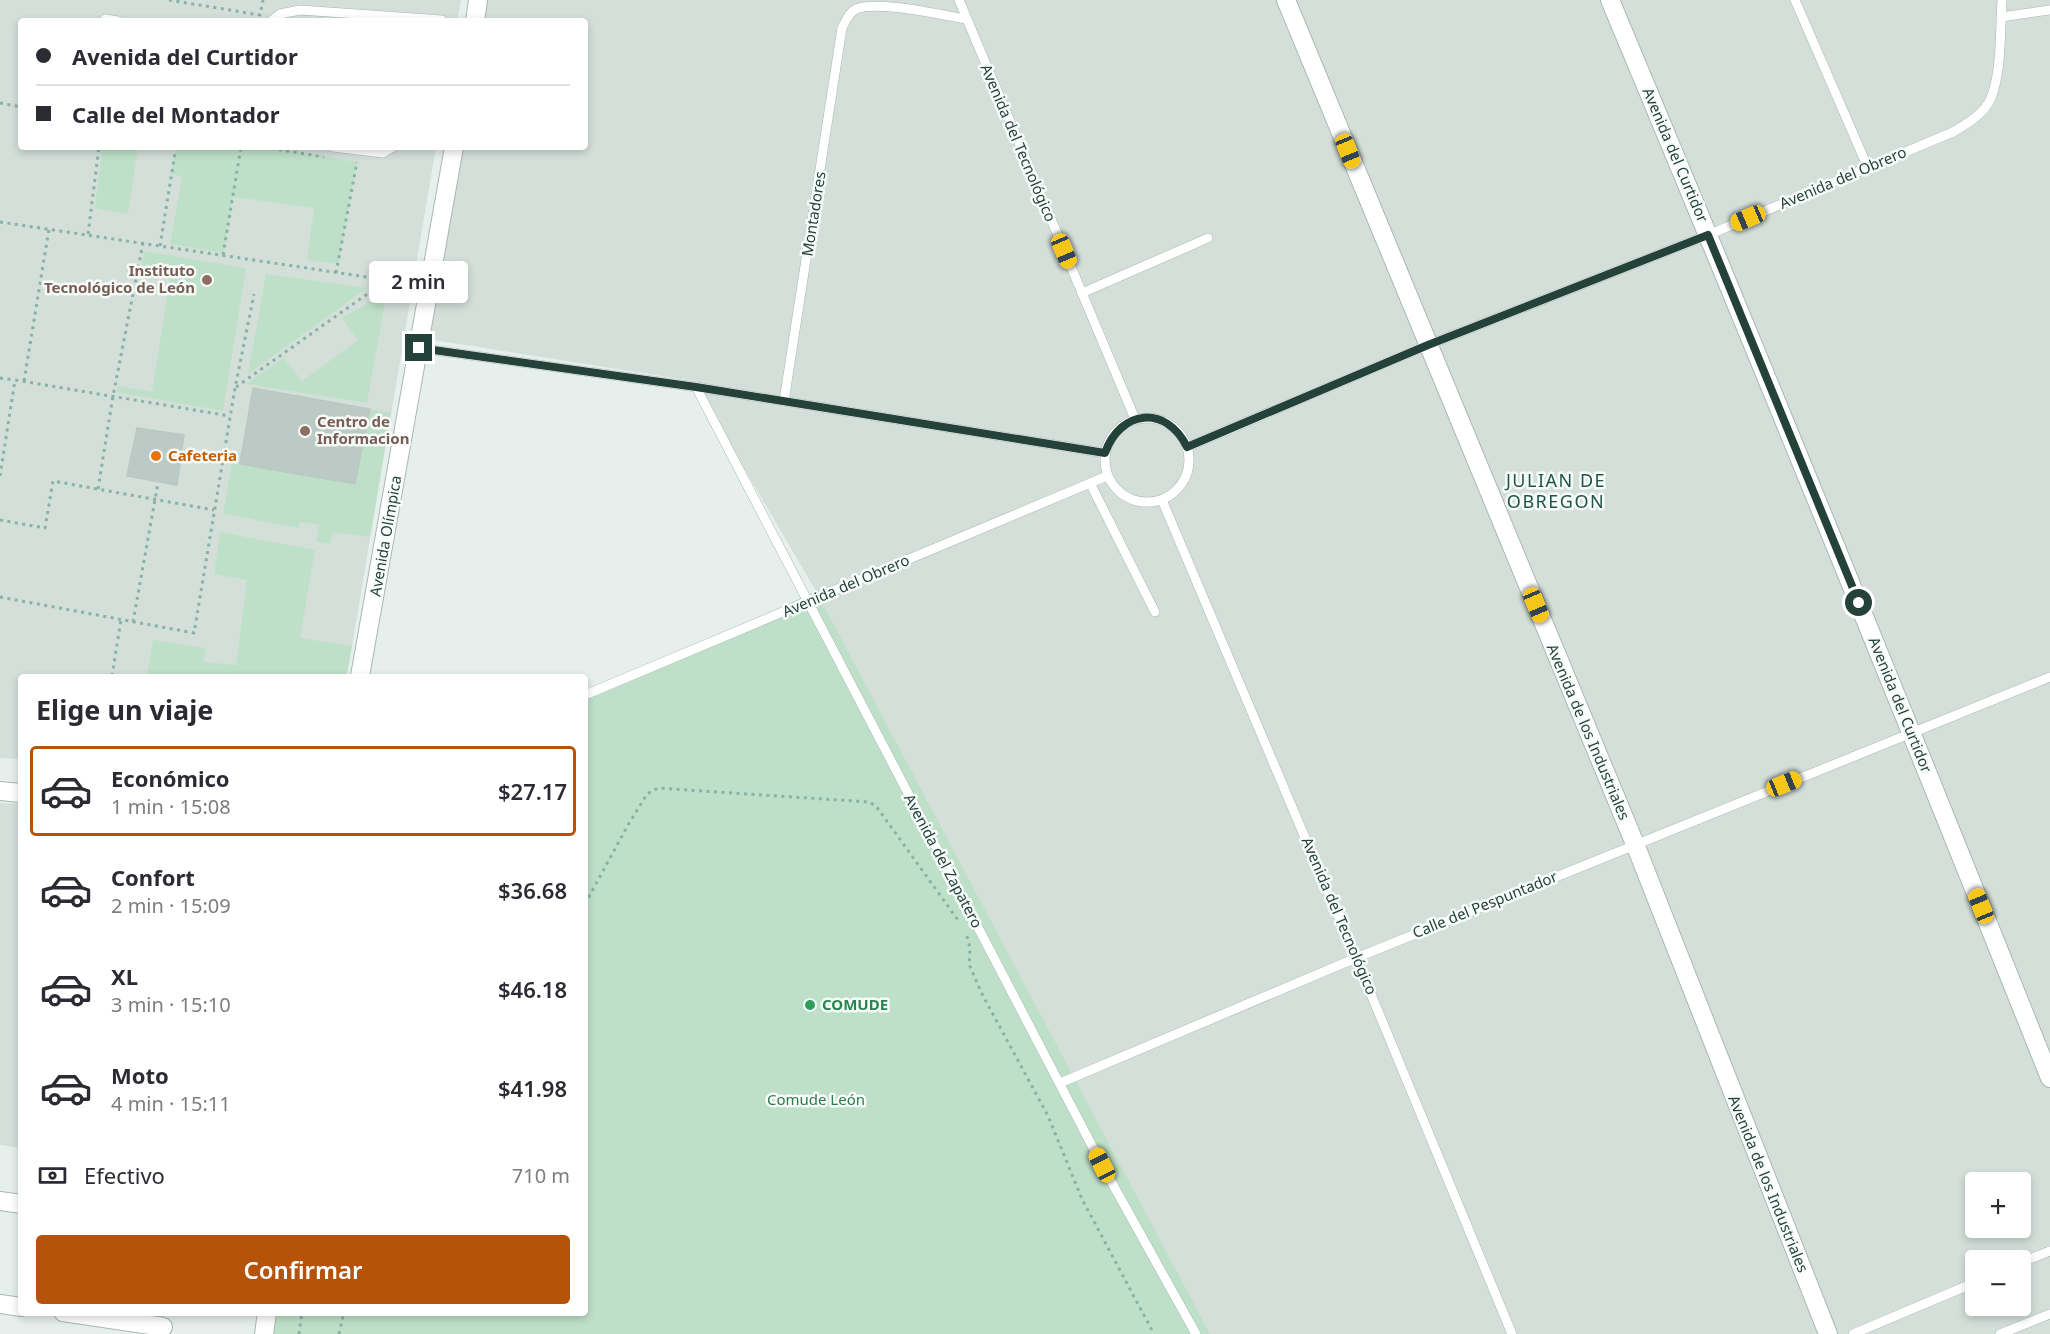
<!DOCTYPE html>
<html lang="es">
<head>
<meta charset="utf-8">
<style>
	:root { --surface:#fff; --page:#f7f7f7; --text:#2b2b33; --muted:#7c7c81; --line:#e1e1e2; --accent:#b45309 }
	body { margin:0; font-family:"Noto Sans",sans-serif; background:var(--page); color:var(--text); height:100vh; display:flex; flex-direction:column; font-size:22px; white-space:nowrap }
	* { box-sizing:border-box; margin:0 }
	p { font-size:20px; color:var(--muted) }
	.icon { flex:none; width:33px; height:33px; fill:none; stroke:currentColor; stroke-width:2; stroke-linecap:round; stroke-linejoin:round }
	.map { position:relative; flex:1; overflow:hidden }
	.drawer { position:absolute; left:18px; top:674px; width:570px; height:642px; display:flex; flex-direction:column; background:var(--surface); border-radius:6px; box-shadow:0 3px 9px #0003 }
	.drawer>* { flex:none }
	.guide { position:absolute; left:18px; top:18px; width:570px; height:132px; border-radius:6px; box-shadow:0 3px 9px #0003; display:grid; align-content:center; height:132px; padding:0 18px; background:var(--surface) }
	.buttons { position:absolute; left:1965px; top:1172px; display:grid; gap:12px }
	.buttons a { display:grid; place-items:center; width:66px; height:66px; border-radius:6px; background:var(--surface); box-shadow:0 3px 9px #0003; font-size:30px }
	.end { position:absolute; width:27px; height:27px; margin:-14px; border:8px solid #24423a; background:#fff; box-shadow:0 0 0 3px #fff }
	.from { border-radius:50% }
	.bubble { position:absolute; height:42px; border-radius:6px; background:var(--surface); box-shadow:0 3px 9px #0003; font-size:20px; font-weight:600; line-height:42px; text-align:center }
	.car { position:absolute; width:18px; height:36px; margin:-18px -9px; border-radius:8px; box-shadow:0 0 4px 2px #0007; background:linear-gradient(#f5c518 24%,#345 0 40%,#f5c518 0 76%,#345 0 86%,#f5c518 0) }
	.guide b { display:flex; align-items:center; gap:21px; height:57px; font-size:22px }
	.guide b+b { border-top:2px solid var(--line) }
	.guide i { width:15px; height:15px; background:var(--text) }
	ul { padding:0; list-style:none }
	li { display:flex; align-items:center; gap:18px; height:90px; margin:0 12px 9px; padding:0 6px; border:3px solid transparent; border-radius:6px }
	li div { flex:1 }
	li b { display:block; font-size:22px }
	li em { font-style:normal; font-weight:600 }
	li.on { border-color:var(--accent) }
	li>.icon { width:54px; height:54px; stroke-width:1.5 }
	h2 { padding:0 18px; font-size:27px; line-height:72px }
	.pay { display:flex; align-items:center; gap:15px; height:66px; padding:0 18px; font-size:22px }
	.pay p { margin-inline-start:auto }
	.cta { display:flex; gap:12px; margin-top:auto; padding:12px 18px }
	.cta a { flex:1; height:69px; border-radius:6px; background:var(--accent); color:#fff; font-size:24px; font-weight:600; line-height:69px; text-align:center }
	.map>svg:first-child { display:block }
	.built { fill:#d4dfda; fill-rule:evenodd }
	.green { fill:#bfe0c8 }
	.building { fill:#bbcac4; stroke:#b8c9c2; stroke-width:1.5 }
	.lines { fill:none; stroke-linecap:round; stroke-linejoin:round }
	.service-casing { stroke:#a8b8b2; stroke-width:10 }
	.minor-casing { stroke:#a8b8b2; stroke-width:20 }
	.path { stroke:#86b3a5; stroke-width:3; stroke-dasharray:3 4.5; stroke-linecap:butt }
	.service { stroke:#fff; stroke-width:9 }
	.minor { stroke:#fff; stroke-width:18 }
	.route { stroke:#24423a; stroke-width:8 }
	.education-dot { fill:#8d6e63; stroke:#f7fbf9; stroke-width:2 }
	.food-dot { fill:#e8710a; stroke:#f7fbf9; stroke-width:2 }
	.leisure-dot { fill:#2e9e5b; stroke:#f7fbf9; stroke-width:2 }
	.labels { text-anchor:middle; stroke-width:5; stroke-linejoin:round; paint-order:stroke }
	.street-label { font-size:15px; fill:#24423a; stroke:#f7fbf9 }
	.education-label { font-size:15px; font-weight:bold; fill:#785e54; stroke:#f7fbf9; text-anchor:end }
	.food-label { font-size:15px; font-weight:bold; fill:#c56008; stroke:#f7fbf9; text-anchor:start }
	.leisure-label { font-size:15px; font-weight:bold; fill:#27864d; stroke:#f7fbf9; text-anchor:start }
	.park-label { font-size:15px; fill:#2d7a4b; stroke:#f7fbf9 }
	.quarter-label { font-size:18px; letter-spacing:1.5px; fill:#1f5548; stroke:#f7fbf9 }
</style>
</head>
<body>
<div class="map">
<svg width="2050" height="1334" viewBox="0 0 2050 1334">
	<rect width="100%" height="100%" fill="#e6efeb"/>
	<g class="built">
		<polygon points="0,0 461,0 457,21 21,21 21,147 436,147 347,676 21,676 21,759 0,758"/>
		<path d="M482 0H2050V1334H1198L816 591 693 381 427 339 458 147H585V21H479ZM1976 1182H2020V1227H1976ZM1976 1260H2020V1305H1976Z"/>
		<polygon points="0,803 21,804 21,1148 0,1145"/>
	</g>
	<g class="green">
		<polygon points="102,147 138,147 128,214 95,208"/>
		<polygon points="176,147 211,147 240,151 241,147 264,147 357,162 338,264 307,260 314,208 233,197 224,253 170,244 182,176 171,174"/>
		<polygon points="145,251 246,268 223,411 116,392 118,386 152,392 170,279 140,276"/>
		<polygon points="266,274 367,288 248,374"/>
		<polygon points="387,292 367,403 246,384 284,358 302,381 358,340 342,318"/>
		<polygon points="370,409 391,413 370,537 333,532 330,544 316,542 319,525 300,522 299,528 223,514 234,452 241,453 240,464 355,484"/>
		<polygon points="220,532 315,550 300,638 352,646 346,676 147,676 153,640 206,648 203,662 236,665 247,580 214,574"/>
		<polygon points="816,591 1210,1334 273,1334 276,1313 585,1312 585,698"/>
	</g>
	<g class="building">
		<polygon points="253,388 370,409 355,484 240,464"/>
		<polygon points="137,428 184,435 177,485 127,476"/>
	</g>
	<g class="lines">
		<g class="service-casing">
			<g id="service">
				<polyline points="959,0 1135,419"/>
				<polyline points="1795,0 1868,168"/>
				<polyline points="2001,17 2050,10"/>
				<polyline points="104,21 105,19 118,21"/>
				<polyline points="271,21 280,14 300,10 442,20"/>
				<polyline points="333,147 383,153 393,147"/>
				<polyline points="1082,293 1208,238"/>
				<polyline points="419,348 696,387 1105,453"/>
				<polyline points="696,387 1102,1165 1196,1334"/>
				<path d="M784 401 842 28C846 21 848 13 856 9 876 0 941 15 966 19"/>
				<circle cx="1147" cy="460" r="42"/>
				<path d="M1187 447 1428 345 1708 235 1953 132C1967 124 1985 113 1991 98 2002 70 2000 30 2002 0"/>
				<polyline points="1090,483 1155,612"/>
				<polyline points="1162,500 1356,958 1512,1334"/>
				<polyline points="585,695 1107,476"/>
				<polyline points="1060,1083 1356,958 2050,677"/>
				<polyline points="2020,1263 2050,1251"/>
				<polyline points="1853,1334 1976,1282"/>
				<polyline points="2000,1334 2050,1314"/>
			</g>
		</g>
		<g class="minor-casing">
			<g id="minor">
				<polyline points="1286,0 1635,844 1828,1334"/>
				<path d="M1610 0C1760 358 1906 718 2050 1078"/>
				<polyline points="475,21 478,0"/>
				<polyline points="360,676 454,147"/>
				<polyline points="0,791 21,793"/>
				<polyline points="0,1201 21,1204"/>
				<polyline points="0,1304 21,1307"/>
				<polyline points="63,1312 163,1327"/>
				<polyline points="264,1334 267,1312"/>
			</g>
		</g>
		<g class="path">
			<polyline points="169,0 260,15 263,0"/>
			<polyline points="0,103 21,107"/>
			<polyline points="264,147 324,157"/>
			<polyline points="0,222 400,282"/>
			<polyline points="88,234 99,147"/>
			<polyline points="160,246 176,147"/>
			<polyline points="223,255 241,147"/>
			<polyline points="336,273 357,162"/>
			<polyline points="0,378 15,380"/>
			<polyline points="24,381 49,229"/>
			<polyline points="236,387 387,280"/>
			<polyline points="0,476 15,380 230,416"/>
			<polyline points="98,489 113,396 143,243"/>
			<polyline points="0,520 45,528 53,481 214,510"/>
			<polyline points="0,597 194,633 235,388 254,294"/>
			<polyline points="133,622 158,483"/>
			<polyline points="112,676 121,620"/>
			<polyline points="585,904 628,825 647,794 658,788 869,802 876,806 958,920"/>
			<polyline points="967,936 970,948 969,964 981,992 1048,1116 1082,1199 1154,1334"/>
			<polyline points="299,1334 302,1312"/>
			<polyline points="339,1334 344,1312"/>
		</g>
		<use href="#service" class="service"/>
		<use href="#minor" class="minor"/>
	</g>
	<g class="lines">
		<path class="route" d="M419 348 696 387 1105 453C1120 410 1166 404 1187 447L1428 345 1708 235 1859 603"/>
	</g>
	<g class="education-dot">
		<circle cx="207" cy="280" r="6"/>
		<circle cx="305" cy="431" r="6"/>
	</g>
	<circle class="food-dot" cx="156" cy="456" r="6"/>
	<circle class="leisure-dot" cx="810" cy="1005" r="6"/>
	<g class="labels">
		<g class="street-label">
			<text transform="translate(1018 143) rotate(67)" y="5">Avenida del Tecnológico</text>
			<text transform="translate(1675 155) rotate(67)" y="5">Avenida del Curtidor</text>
			<text transform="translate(1843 178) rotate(-23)" y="5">Avenida del Obrero</text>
			<text transform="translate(814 214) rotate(-81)" y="5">Montadores</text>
			<text transform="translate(386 536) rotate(-80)" y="5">Avenida Olímpica</text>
			<text transform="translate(846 586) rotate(-23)" y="5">Avenida del Obrero</text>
			<text transform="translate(1900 705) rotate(68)" y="5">Avenida del Curtidor</text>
			<text transform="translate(1588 732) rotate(67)" y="5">Avenida de los Industriales</text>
			<text transform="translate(943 861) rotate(62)" y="5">Avenida del Zapatero</text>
			<text transform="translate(1485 905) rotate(-22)" y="5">Calle del Pespuntador</text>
			<text transform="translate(1339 916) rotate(67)" y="5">Avenida del Tecnológico</text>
			<text transform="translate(1768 1184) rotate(68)" y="5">Avenida de los Industriales</text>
		</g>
		<g class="education-label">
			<text x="195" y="276">Instituto<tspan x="195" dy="17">Tecnológico de León</tspan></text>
			<text x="317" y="427" text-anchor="start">Centro de<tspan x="317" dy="17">Informacion</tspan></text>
		</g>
		<g class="food-label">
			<text x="168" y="461">Cafeteria</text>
		</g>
		<g class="leisure-label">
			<text x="822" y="1010">COMUDE</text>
		</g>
		<g class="park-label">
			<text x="816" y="1105">Comude León</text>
		</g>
		<g class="quarter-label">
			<text x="1556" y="487">JULIAN DE<tspan x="1556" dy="21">OBREGON</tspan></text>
		</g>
	</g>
</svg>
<div class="buttons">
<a>+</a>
<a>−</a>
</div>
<i class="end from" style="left:1859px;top:603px"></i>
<i class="end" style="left:419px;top:348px"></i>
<div class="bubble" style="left:369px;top:261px;width:99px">2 min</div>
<i class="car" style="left:1348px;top:151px;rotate:158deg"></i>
<i class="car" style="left:1748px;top:218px;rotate:247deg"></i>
<i class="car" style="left:1064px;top:251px;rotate:157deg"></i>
<i class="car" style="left:1536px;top:605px;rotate:157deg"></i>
<i class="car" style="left:1784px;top:784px;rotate:68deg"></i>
<i class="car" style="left:1981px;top:906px;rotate:338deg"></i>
<i class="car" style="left:1102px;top:1165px;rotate:333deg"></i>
<div class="guide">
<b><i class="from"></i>Avenida del Curtidor</b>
<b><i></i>Calle del Montador</b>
</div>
<section class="drawer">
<h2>Elige un viaje</h2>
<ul>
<li class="on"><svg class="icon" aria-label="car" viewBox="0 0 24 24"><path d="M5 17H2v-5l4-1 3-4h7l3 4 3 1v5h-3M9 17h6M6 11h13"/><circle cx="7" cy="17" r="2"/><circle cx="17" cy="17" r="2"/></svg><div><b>Económico</b><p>1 min · 15:08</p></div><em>$27.17</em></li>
<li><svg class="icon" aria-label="car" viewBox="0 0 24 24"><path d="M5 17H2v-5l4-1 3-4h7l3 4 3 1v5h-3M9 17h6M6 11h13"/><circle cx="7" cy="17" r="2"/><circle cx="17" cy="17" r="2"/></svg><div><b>Confort</b><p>2 min · 15:09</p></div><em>$36.68</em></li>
<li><svg class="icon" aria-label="car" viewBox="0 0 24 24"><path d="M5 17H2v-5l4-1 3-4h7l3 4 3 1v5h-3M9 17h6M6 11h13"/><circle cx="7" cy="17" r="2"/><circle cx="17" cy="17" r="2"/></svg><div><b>XL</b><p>3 min · 15:10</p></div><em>$46.18</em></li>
<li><svg class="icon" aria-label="car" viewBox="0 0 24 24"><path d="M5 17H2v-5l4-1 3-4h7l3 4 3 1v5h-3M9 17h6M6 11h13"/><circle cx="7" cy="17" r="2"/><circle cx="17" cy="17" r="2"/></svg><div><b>Moto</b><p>4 min · 15:11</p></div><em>$41.98</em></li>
</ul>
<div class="pay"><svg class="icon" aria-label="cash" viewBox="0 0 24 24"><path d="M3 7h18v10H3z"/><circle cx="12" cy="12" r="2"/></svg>Efectivo<p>710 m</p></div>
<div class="cta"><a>Confirmar</a></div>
</section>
</div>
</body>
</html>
